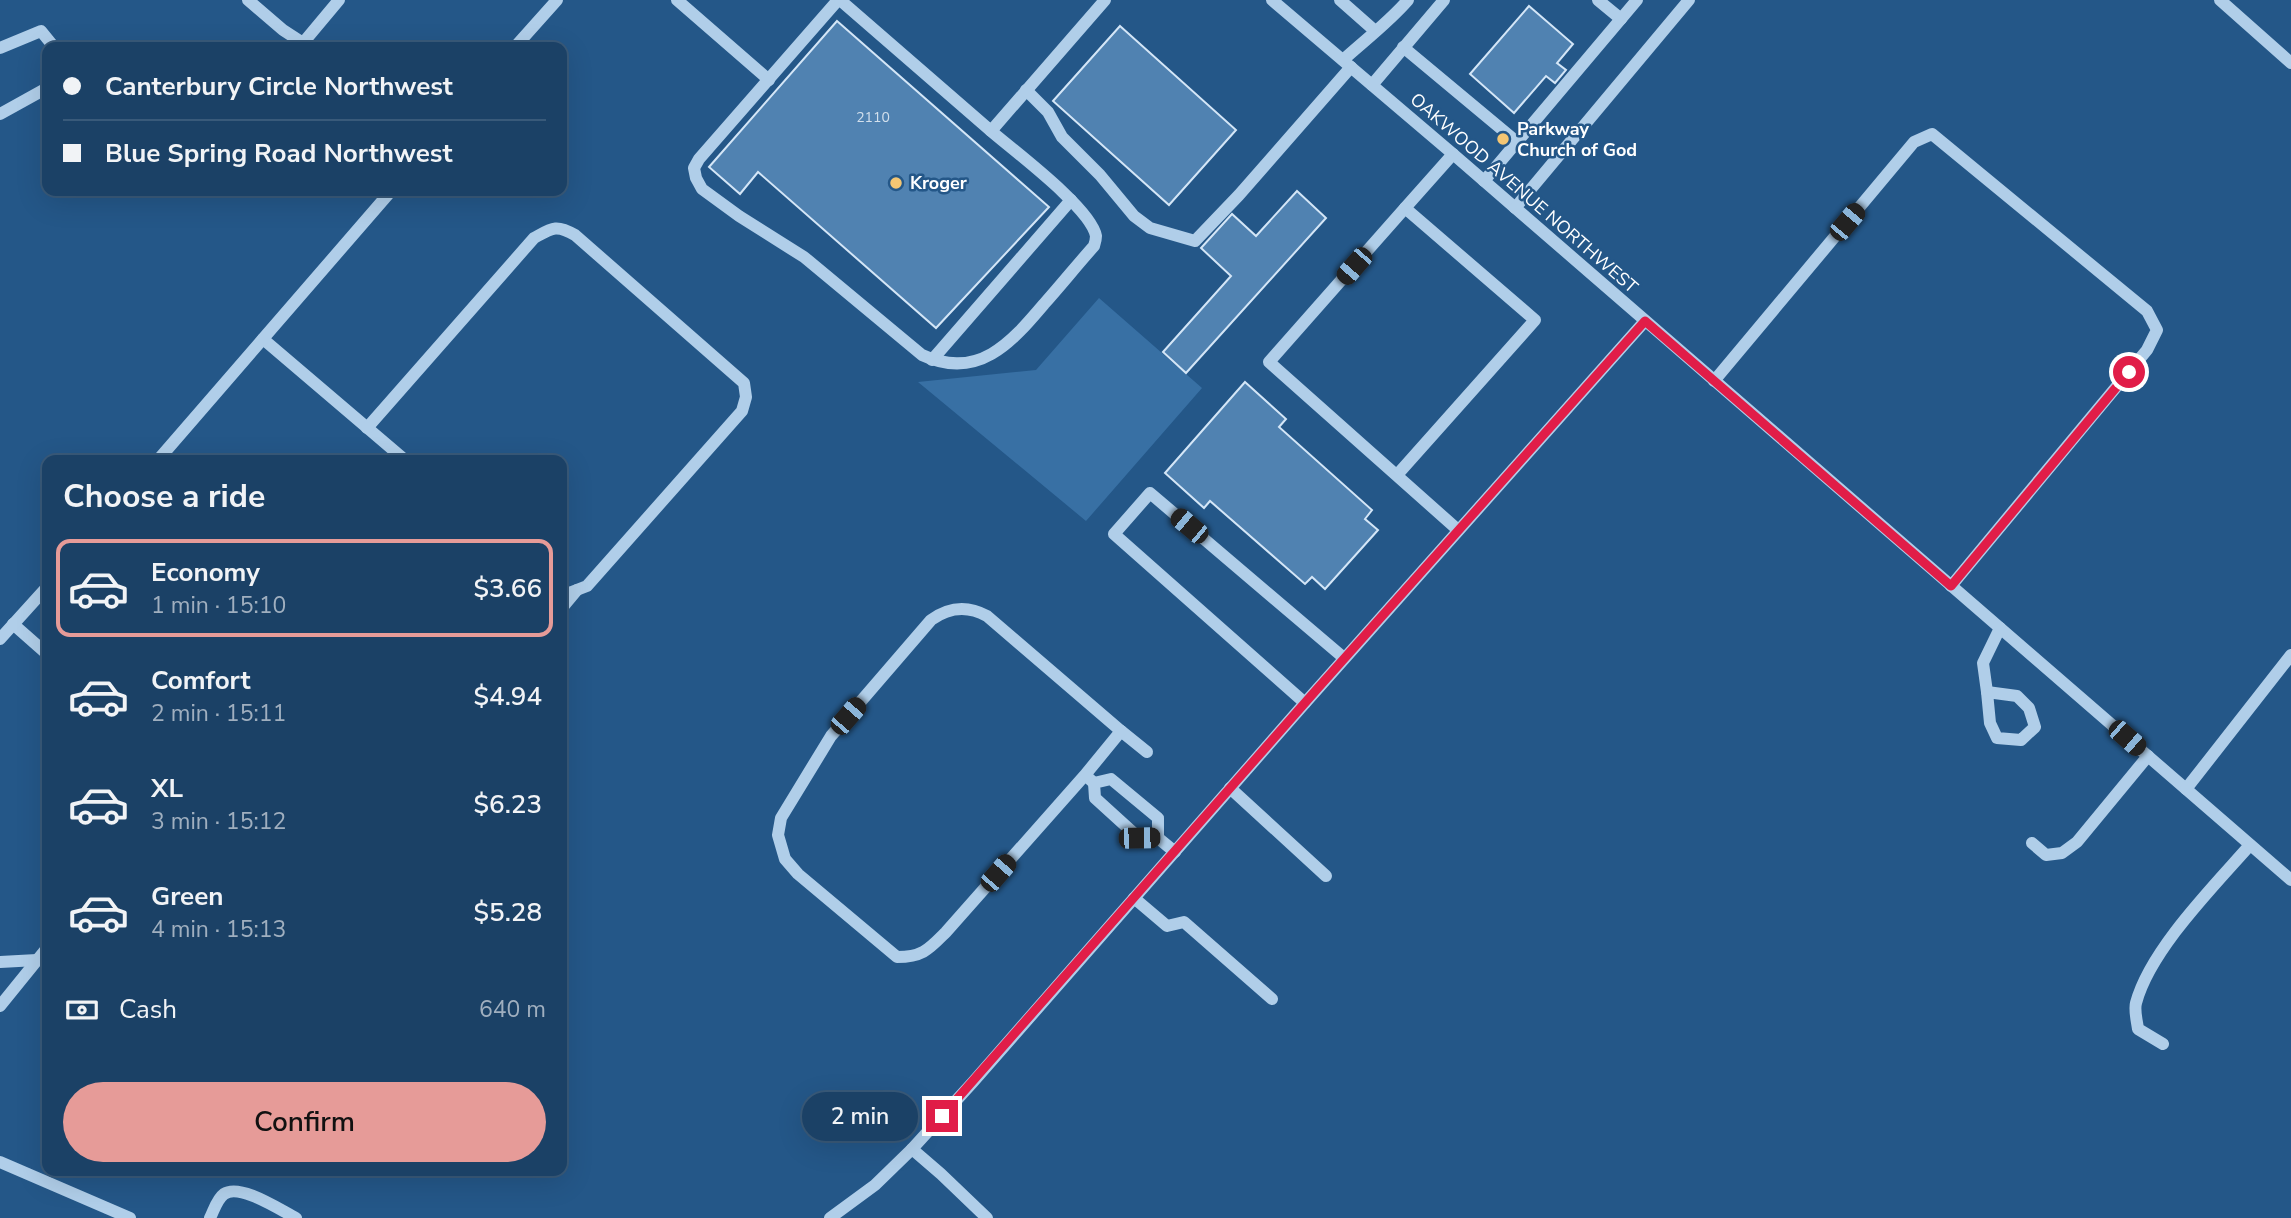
<!DOCTYPE html>
<html lang="en">
<head>
<meta charset="utf-8">
<style>
	:root { --surface:#1b4166; --page:#284c6f; --text:#f1f3f6; --muted:#a0afbf; --line:#395a7a; --accent:#e69b98 }
	body { margin:0; font-family:"Nunito Sans",sans-serif; background:var(--page); color:var(--text); height:100vh; display:flex; flex-direction:column; font-size:26px; white-space:nowrap }
	* { box-sizing:border-box; margin:0 }
	p { font-size:23px; color:var(--muted) }
	.icon { flex:none; width:38px; height:38px; fill:none; stroke:currentColor; stroke-width:2; stroke-linecap:round; stroke-linejoin:round }
	.map { position:relative; flex:1; overflow:hidden }
	.panel { position:absolute; left:42px; top:455px; width:525px; height:721px; display:flex; flex-direction:column; background:var(--surface); border-radius:14px; box-shadow:0 7px 28px #0002,0 0 0 2px var(--line) }
	.panel>* { flex:none }
	.banner { position:absolute; left:42px; top:42px; width:525px; height:154px; border-radius:14px; box-shadow:0 7px 28px #0002,0 0 0 2px var(--line); display:grid; align-content:center; height:154px; padding:0 21px; background:var(--surface) }
	.end { position:absolute; width:32px; height:32px; margin:-16px; border:9px solid #e11d48; background:#fff; box-shadow:0 0 0 4px #fff }
	.from { border-radius:50% }
	.bubble { position:absolute; height:49px; border-radius:24px; background:var(--surface); box-shadow:0 7px 28px #0002,0 0 0 2px var(--line); font-size:23px; font-weight:600; line-height:49px; text-align:center }
	.car { position:absolute; width:21px; height:42px; margin:-21px -10px; border-radius:9px; box-shadow:0 0 5px 2px #0007; background:linear-gradient(#222 24%,#8ab4d8 0 40%,#222 0 76%,#8ab4d8 0 86%,#222 0) }
	.banner b { display:flex; align-items:center; gap:24px; height:66px; font-size:26px }
	.banner b+b { border-top:2px solid var(--line) }
	.banner i { width:18px; height:18px; background:var(--text) }
	ul { padding:0; list-style:none }
	li { display:flex; align-items:center; gap:21px; height:98px; margin:0 14px 10px; padding:0 7px; border:4px solid transparent; border-radius:14px }
	li div { flex:1 }
	li b { display:block; font-size:26px }
	li em { font-style:normal; font-weight:600 }
	li.on { border-color:var(--accent) }
	li>.icon { width:63px; height:63px; stroke-width:1.5 }
	h2 { padding:0 21px; font-size:32px; line-height:84px }
	.pay { display:flex; align-items:center; gap:18px; height:77px; padding:0 21px; font-size:26px }
	.pay p { margin-inline-start:auto }
	.primary-button { display:flex; gap:14px; margin-top:auto; padding:14px 21px }
	.primary-button a { flex:1; height:80px; border-radius:42px; background:var(--accent); color:#111; font-size:28px; font-weight:600; line-height:80px; text-align:center }
	.map>svg:first-child { display:block }
	.green { fill:#3870a4 }
	.building { fill:#5082b1; stroke:#d4e6f7; stroke-width:2 }
	.lines { fill:none; stroke-linecap:round; stroke-linejoin:round }
	.minor { stroke:#b0cee9; stroke-width:12 }
	.route { stroke:#e11d48; stroke-width:9 }
	.poi-dot { fill:#f4c673; stroke:#245788; stroke-width:2.5 }
	.labels { text-anchor:middle; stroke-width:5; stroke-linejoin:round; paint-order:stroke }
	.number-label { font-size:14px; fill:#d3e0ec }
	.poi-label { font-size:18px; font-weight:bold; fill:#fff; stroke:#245788; text-anchor:start }
	.street-label { font-size:18px; fill:#fff; stroke:#245788 }
</style>
</head>
<body>
<div class="map">
<svg width="2291" height="1218" viewBox="0 0 2291 1218">
	<rect width="100%" height="100%" fill="#245788"/>
	<polygon class="green" points="1099,298 1202,388 1086,521 918,382 1036,370"/>
	<g class="building">
		<polygon points="1529,6 1573,44 1557,63 1566,70 1555,83 1546,76 1514,113 1470,74"/>
		<polygon points="837,21 1049,207 936,328 758,172 740,194 709,167"/>
		<polygon points="1120,26 1236,130 1169,205 1053,101"/>
		<polygon points="1297,191 1326,218 1186,373 1163,352 1231,276 1201,248 1232,214 1256,236"/>
		<polygon points="1245,382 1286,419 1279,427 1372,510 1365,519 1378,530 1325,589 1312,577 1305,584 1210,501 1204,508 1165,473"/>
	</g>
	<g class="lines">
		<g class="minor">
			<polyline points="248,0 283,30 303,43 339,0"/>
			<polyline points="677,0 769,80"/>
			<path d="M838 0 699 159 694 168 696 178 702 189 739 216 804 257 922 355C978 381 1011 343 1044 304 1061 285 1077 265 1094 246 1095 243 1096 239 1096 236 1091 208 1014 151 991 131"/>
			<polyline points="840,0 991,131 1105,0"/>
			<polyline points="1272,0 1453,154 2291,880"/>
			<polyline points="1340,0 1374,30"/>
			<polyline points="1598,0 1621,19"/>
			<polyline points="2220,0 2291,63"/>
			<polyline points="515,47 557,0"/>
			<polyline points="1403,47 1517,142"/>
			<polyline points="0,48 41,31 54,47"/>
			<path d="M1343 60C1365 40 1389 22 1408 0"/>
			<polyline points="1372,85 1444,0"/>
			<polyline points="1026,90 1048,112 1062,137 1100,175 1134,216 1150,228 1195,241 1239,195 1351,67"/>
			<polyline points="0,114 47,88"/>
			<polyline points="1484,181 1637,0"/>
			<polyline points="1405,208 1453,154"/>
			<polyline points="1515,208 1689,0"/>
			<polyline points="263,339 405,460"/>
			<polyline points="932,360 1071,200"/>
			<polyline points="1714,381 1914,142 1932,134 2147,311 2157,330 2147,350 1951,586"/>
			<path d="M367 428 534 238C552 228 556 224 575 235L744 383 746 397 742 411 587 586 569 593 562 590"/>
			<polyline points="158,460 391,191"/>
			<polyline points="1397,475 1535,320 1405,208 1269,362 1458,530"/>
			<polyline points="562,608 577,590"/>
			<polyline points="13,624 47,654"/>
			<polyline points="0,639 47,587"/>
			<polygon points="1987,692 2017,696 2029,708 2035,727 2021,740 1997,738 1990,723"/>
			<polyline points="1987,692 1983,663 2000,628"/>
			<polyline points="1305,703 1114,534 1150,493 1344,658"/>
			<polyline points="1121,731 1147,752"/>
			<path d="M1085 775 1121 731 987 616C967 605 949 607 931 620L831 736 781 818 778 835 785 859 798 874 897 957C923 957 929 949 946 932L1085 775 1094 783"/>
			<polyline points="1230,788 1326,876"/>
			<polyline points="2186,789 2291,655"/>
			<polyline points="1158,838 1158,818 1111,779 1094,783 1095,798 1139,838 1158,838 1175,852"/>
			<polyline points="2032,843 2046,855 2062,853 2077,842 2148,756"/>
			<polyline points="1134,898 1167,926 1184,922 1272,999"/>
			<polyline points="0,962 37,960"/>
			<polyline points="0,1006 47,948"/>
			<path d="M2163 1044 2138 1029C2137 1021 2134 1010 2136 1003 2150 950 2214 886 2250 845"/>
			<polyline points="912,1149 941,1174 987,1218"/>
			<polyline points="0,1162 130,1218"/>
			<path d="M210 1218C214 1210 217 1199 224 1194 240 1183 280 1210 296 1218"/>
			<polyline points="830,1218 875,1185 912,1149 973,1082 1305,703 1645,321"/>
		</g>
	</g>
	<g class="lines">
		<polyline class="route" points="942,1116 1318,688 1645,321 1951,586 2129,372"/>
	</g>
	<g class="poi-dot">
		<circle cx="1503" cy="139" r="7"/>
		<circle cx="896" cy="183" r="7"/>
	</g>
	<g class="labels">
		<g class="number-label">
			<text x="873" y="122">2110</text>
		</g>
		<g class="poi-label">
			<text x="1517" y="135">Parkway<tspan x="1517" dy="21">Church of God</tspan></text>
			<text x="910" y="189">Kroger</text>
		</g>
		<g class="street-label">
			<text transform="translate(1524 193) rotate(41)" y="6">OAKWOOD AVENUE NORTHWEST</text>
		</g>
	</g>
</svg>
<i class="end from" style="left:2129px;top:372px"></i>
<i class="end" style="left:942px;top:1116px"></i>
<div class="bubble" style="left:802px;top:1092px;width:116px">2 min</div>
<i class="car" style="left:1847px;top:222px;rotate:40deg"></i>
<i class="car" style="left:1354px;top:266px;rotate:221deg"></i>
<i class="car" style="left:1189px;top:526px;rotate:310deg"></i>
<i class="car" style="left:848px;top:716px;rotate:41deg"></i>
<i class="car" style="left:2127px;top:738px;rotate:131deg"></i>
<i class="car" style="left:1139px;top:838px;rotate:89deg"></i>
<i class="car" style="left:998px;top:873px;rotate:41deg"></i>
<div class="banner">
<b><i class="from"></i>Canterbury Circle Northwest</b>
<b><i></i>Blue Spring Road Northwest</b>
</div>
<section class="panel">
<h2>Choose a ride</h2>
<ul>
<li class="on"><svg class="icon" aria-label="car" viewBox="0 0 24 24"><path d="M5 17H2v-5l4-1 3-4h7l3 4 3 1v5h-3M9 17h6M6 11h13"/><circle cx="7" cy="17" r="2"/><circle cx="17" cy="17" r="2"/></svg><div><b>Economy</b><p>1 min · 15:10</p></div><em>$3.66</em></li>
<li><svg class="icon" aria-label="car" viewBox="0 0 24 24"><path d="M5 17H2v-5l4-1 3-4h7l3 4 3 1v5h-3M9 17h6M6 11h13"/><circle cx="7" cy="17" r="2"/><circle cx="17" cy="17" r="2"/></svg><div><b>Comfort</b><p>2 min · 15:11</p></div><em>$4.94</em></li>
<li><svg class="icon" aria-label="car" viewBox="0 0 24 24"><path d="M5 17H2v-5l4-1 3-4h7l3 4 3 1v5h-3M9 17h6M6 11h13"/><circle cx="7" cy="17" r="2"/><circle cx="17" cy="17" r="2"/></svg><div><b>XL</b><p>3 min · 15:12</p></div><em>$6.23</em></li>
<li><svg class="icon" aria-label="car" viewBox="0 0 24 24"><path d="M5 17H2v-5l4-1 3-4h7l3 4 3 1v5h-3M9 17h6M6 11h13"/><circle cx="7" cy="17" r="2"/><circle cx="17" cy="17" r="2"/></svg><div><b>Green</b><p>4 min · 15:13</p></div><em>$5.28</em></li>
</ul>
<div class="pay"><svg class="icon" aria-label="cash" viewBox="0 0 24 24"><path d="M3 7h18v10H3z"/><circle cx="12" cy="12" r="2"/></svg>Cash<p>640 m</p></div>
<div class="primary-button"><a>Confirm</a></div>
</section>
</div>
</body>
</html>
